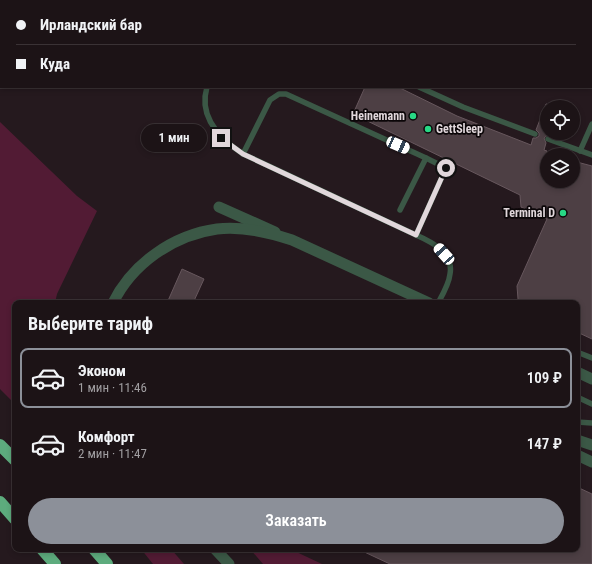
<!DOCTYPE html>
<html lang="ru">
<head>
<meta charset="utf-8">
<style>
	:root { --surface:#1c1316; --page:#292023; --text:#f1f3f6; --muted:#a09ea1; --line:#3a3235; --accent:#8c9099 }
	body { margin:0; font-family:"Roboto Condensed",sans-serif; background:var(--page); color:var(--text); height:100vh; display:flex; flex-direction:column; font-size:15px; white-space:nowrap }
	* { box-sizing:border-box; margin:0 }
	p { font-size:13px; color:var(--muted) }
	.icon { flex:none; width:22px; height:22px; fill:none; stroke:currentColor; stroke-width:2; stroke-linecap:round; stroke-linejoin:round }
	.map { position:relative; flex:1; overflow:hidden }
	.sheet { position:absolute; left:12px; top:300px; width:568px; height:252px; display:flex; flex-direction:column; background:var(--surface); border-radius:8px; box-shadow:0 2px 6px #0003,0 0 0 1px var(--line) }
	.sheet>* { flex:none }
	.guide { position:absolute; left:0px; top:0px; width:592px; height:88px; box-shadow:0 2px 6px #0003,0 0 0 1px var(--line); display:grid; align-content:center; height:88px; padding:0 16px; background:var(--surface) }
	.fabs { position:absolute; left:540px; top:100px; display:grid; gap:8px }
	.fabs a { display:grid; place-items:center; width:40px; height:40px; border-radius:50%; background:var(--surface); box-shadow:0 2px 6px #0003,0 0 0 1px var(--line); font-size:20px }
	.end { position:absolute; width:18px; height:18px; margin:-9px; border:5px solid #e1d7db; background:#111; box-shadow:0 0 0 2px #111 }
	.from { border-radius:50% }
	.bubble { position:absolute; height:28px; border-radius:14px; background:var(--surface); box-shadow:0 2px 6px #0003,0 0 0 1px var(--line); font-size:13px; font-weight:600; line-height:28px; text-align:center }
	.car { position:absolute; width:12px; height:24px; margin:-12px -6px; border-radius:5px; box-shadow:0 0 3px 1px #0007; background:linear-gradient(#fff 24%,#345 0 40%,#fff 0 76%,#345 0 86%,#fff 0) }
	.guide b { display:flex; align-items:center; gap:14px; height:38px; font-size:15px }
	.guide b+b { border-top:1px solid var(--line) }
	.guide i { width:10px; height:10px; background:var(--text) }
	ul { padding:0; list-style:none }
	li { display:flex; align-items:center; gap:12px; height:60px; margin:0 8px 6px; padding:0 8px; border:2px solid transparent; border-radius:8px }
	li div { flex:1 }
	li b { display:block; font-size:15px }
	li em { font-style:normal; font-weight:600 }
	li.current { border-color:var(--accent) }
	li>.icon { width:36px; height:36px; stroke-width:1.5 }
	h2 { padding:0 16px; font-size:18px; line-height:48px }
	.cta { display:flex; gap:8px; margin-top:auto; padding:8px 16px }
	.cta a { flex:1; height:46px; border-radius:24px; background:var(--accent); color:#fff; font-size:16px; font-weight:600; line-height:46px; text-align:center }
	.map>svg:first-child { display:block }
	.green { fill:#521b34 }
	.building { fill:#4d3f44; stroke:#67575d }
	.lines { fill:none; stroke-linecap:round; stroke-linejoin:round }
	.service { stroke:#3b5846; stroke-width:5.5 }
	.minor { stroke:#3b5846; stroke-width:11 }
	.tertiary { stroke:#3b5846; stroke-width:11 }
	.motorway { stroke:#5dab7d; stroke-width:12 }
	.route { stroke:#e1d7db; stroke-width:5 }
	.poi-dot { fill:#27d885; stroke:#0b0608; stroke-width:1.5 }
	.labels { text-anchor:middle; stroke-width:3.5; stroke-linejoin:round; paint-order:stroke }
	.poi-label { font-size:12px; font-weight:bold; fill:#e1d7db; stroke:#0b0608; text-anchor:end }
</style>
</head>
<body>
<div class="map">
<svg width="592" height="564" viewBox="0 0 592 564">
	<rect width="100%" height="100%" fill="#25191e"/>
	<g class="green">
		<polygon points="0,122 77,196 97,211 57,294 55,303 15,303 15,404 0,389"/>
		<polygon points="141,549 171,549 184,564 153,564"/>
		<polygon points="250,549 290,549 322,564 263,564"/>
	</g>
	<g class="building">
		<polygon points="365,87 398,87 457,116 531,145 533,138 536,138 539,136 539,133 536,130 546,104 547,104 547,133 550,133 544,138 546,143 544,150 547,151 547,181 573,181 573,161 592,166 592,339 577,332 577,303 522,303 518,299 517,286 547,219 521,207 520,195 353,114"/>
		<polygon points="182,269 204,279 193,303 167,303"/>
		<polygon points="577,487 592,494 592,564 390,564 358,549 577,549"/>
	</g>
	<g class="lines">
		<g class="service">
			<polyline points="234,0 237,1"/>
			<polyline points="97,1 97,0"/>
			<polyline points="144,1 144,0"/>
			<path d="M207 87C198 117 220 139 243 154"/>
			<polyline points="419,87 463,107 535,134"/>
			<polyline points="548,139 592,155"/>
			<polyline points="580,151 592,124"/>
			<path d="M400 210 426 158 446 168 416 235C432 242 454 253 450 274 449 284 443 294 438 303"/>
			<polyline points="416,235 243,154 270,100 279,94 286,94 426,158"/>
			<polyline points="577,352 592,358"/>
			<polyline points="577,397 592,404"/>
			<polyline points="577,422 592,423"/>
		</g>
		<g class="minor">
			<polyline points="219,207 275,232"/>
			<polyline points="577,455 592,462"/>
		</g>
		<g class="tertiary">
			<path d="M113 303C132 264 173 235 217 229 242 226 268 232 292 240L429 303"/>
			<polyline points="577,372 592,379"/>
			<polyline points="577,440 592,445"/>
			<polyline points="215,549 229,564"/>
		</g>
		<g class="motorway">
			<polyline points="0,445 15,460"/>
			<polyline points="0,502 15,519"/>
			<polyline points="42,549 55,564"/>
			<polyline points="94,549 107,564"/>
		</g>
	</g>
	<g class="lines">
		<polyline class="route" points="221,138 243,154 416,235 446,168"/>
	</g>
	<g class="poi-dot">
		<circle cx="413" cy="116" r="4"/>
		<circle cx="428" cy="129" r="4"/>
		<circle cx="563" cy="213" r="4"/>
	</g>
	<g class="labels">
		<g class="poi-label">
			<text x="405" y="120">Heinemann</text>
			<text x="436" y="133" text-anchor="start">GettSleep</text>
			<text x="555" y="217">Terminal D</text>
		</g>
	</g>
</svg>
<div class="fabs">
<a><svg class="icon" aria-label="locate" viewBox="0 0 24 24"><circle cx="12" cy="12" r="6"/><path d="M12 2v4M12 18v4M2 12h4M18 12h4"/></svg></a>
<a><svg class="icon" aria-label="layers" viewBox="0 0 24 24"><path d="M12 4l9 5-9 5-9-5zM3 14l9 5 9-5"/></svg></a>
</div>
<i class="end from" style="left:446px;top:168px"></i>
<i class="end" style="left:221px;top:138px"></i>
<div class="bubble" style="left:141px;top:124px;width:66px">1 мин</div>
<i class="car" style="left:398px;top:145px;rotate:114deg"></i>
<i class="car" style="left:444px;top:254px;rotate:318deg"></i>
<div class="guide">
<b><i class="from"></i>Ирландский бар</b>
<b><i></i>Куда</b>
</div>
<section class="sheet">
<h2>Выберите тариф</h2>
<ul>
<li class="current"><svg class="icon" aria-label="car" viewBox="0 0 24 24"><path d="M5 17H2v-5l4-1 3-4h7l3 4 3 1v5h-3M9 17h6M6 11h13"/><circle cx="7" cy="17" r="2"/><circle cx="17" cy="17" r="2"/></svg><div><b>Эконом</b><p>1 мин · 11:46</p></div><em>109 ₽</em></li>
<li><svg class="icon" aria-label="car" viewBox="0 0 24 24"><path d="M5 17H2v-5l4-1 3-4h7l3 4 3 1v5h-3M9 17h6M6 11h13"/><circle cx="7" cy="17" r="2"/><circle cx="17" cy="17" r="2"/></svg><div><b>Комфорт</b><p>2 мин · 11:47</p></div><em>147 ₽</em></li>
</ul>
<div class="cta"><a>Заказать</a></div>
</section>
</div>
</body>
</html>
